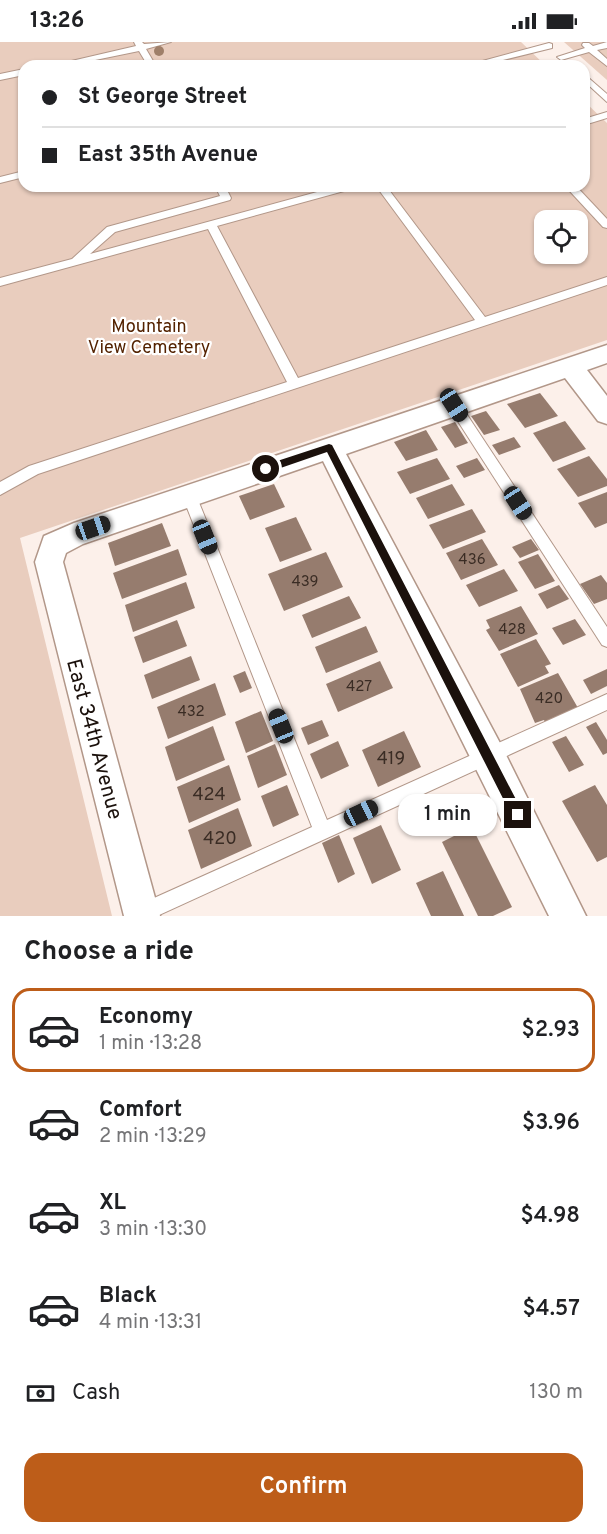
<!DOCTYPE html>
<html lang="en">
<head>
<meta charset="utf-8">
<style>
	:root { --surface:#fff; --page:#f6f6f6; --text:#202124; --muted:#757577; --line:#e0e0e0; --accent:#bd5d19 }
	body { margin:0; font-family:Overpass,sans-serif; background:var(--page); color:var(--text); height:100vh; display:flex; flex-direction:column; font-size:22px; white-space:nowrap }
	* { box-sizing:border-box; margin:0 }
	p { font-size:20px; color:var(--muted) }
	.icon { flex:none; width:33px; height:33px; fill:none; stroke:currentColor; stroke-width:2; stroke-linecap:round; stroke-linejoin:round }
	.map { position:relative; height:874px; overflow:hidden }
	.details { display:flex; flex-direction:column; background:var(--surface); flex:1 }
	.details>* { flex:none }
	.hud { position:absolute; left:18px; top:18px; width:572px; height:132px; border-radius:18px; box-shadow:0 2px 4px #0004; display:grid; align-content:center; height:132px; padding:0 24px; background:var(--surface) }
	.fabs { position:absolute; left:534px; top:168px; display:grid; gap:12px }
	.fabs a { display:grid; place-items:center; width:54px; height:54px; border-radius:12px; background:var(--surface); box-shadow:0 2px 4px #0004; font-size:30px }
	.end { position:absolute; width:27px; height:27px; margin:-14px; border:8px solid #1b110c; background:#fff; box-shadow:0 0 0 3px #fff }
	.from { border-radius:50% }
	.bubble { position:absolute; height:42px; border-radius:18px; background:var(--surface); box-shadow:0 2px 4px #0004; font-size:20px; font-weight:600; line-height:42px; text-align:center }
	.car { position:absolute; width:18px; height:36px; margin:-18px -9px; border-radius:8px; box-shadow:0 0 4px 2px #0007; background:linear-gradient(#222 24%,#8ab4d8 0 40%,#222 0 76%,#8ab4d8 0 86%,#222 0) }
	.hud b { display:flex; align-items:center; gap:21px; height:57px; font-size:22px }
	.hud b+b { border-top:2px solid var(--line) }
	.hud i { width:15px; height:15px; background:var(--text) }
	ul { padding:0; list-style:none }
	li { display:flex; align-items:center; gap:18px; height:84px; margin:0 12px 9px; padding:0 12px; border:3px solid transparent; border-radius:18px }
	li div { flex:1 }
	li b { display:block; font-size:22px }
	li em { font-style:normal; font-weight:600 }
	li.on { border-color:var(--accent) }
	li>.icon { width:54px; height:54px; stroke-width:1.5 }
	h2 { padding:0 24px; font-size:27px; line-height:72px }
	.pay { display:flex; align-items:center; gap:15px; height:66px; padding:0 24px; font-size:22px }
	.pay p { margin-inline-start:auto }
	.action { display:flex; gap:12px; margin-top:auto; padding:12px 24px }
	.action a { flex:1; height:69px; border-radius:18px; background:var(--accent); color:#fff; font-size:24px; font-weight:600; line-height:69px; text-align:center }
	.status { display:flex; justify-content:space-between; align-items:center; height:42px; padding:0 30px; background:var(--surface); direction:ltr }
	.status svg { height:16px; fill:currentColor }
	.map>svg:first-child { display:block }
	.green { fill:#e9cdbe; fill-rule:evenodd }
	.building { fill:#967c6e }
	.lines { fill:none; stroke-linecap:round; stroke-linejoin:round }
	.service-casing { stroke:#b29789; stroke-width:2 }
	.minor-casing { stroke:#b29789; stroke-width:3 }
	.service { fill:#fff; fill-rule:evenodd }
	.minor { fill:#fff; fill-rule:evenodd }
	.tree { fill:#9f7f69 }
	.route { fill:#1b110c }
	.labels { text-anchor:middle; stroke-width:4.5; stroke-linejoin:round; paint-order:stroke }
	.number-label { font-size:15px; fill:#3a2c24 }
	.park-label { font-size:18px; fill:#532200; stroke:#fff }
	.near-number-label { font-size:18px; fill:#3a2c24 }
	.near-street-label { font-size:21px; fill:#1b110c; stroke:#fff }
</style>
</head>
<body>
<div class="status"><b>13:26</b><svg viewBox="0 0 49 12"><path d="M0 12V9h3v3zM5 12V6h3v6zM10 12V3h3v9zM15 12V0h3v12zM26 1h20v11H26zM47 4h2v5h-2z"/></svg></div>
<div class="map">
<svg width="607" height="874" viewBox="0 0 607 874">
	<rect width="100%" height="100%" fill="#fcf0ea"/>
	<g class="green">
		<path d="M0 0H521L546 24H24V144H584V59L607 81V298L20 496 112 874H0ZM544 178H578V212H544Z"/>
		<polygon points="564,0 607,0 607,38"/>
	</g>
	<g class="building">
		<polygon points="540,351 558,374 525,386 507,362"/>
		<polygon points="486,369 500,388 484,393 471,374"/>
		<polygon points="565,379 586,407 553,420 533,391"/>
		<polygon points="455,380 468,401 455,406 441,385"/>
		<polygon points="426,388 438,408 406,419 394,400"/>
		<polygon points="514,395 521,405 499,413 492,403"/>
		<polygon points="589,414 607,437 607,444 578,455 557,427"/>
		<polygon points="437,416 450,437 410,452 397,430"/>
		<polygon points="477,416 485,428 464,436 456,424"/>
		<polygon points="274,442 285,465 250,478 239,454"/>
		<polygon points="452,442 465,463 428,477 416,456"/>
		<polygon points="607,450 607,481 595,486 578,461"/>
		<polygon points="472,467 486,490 443,507 429,483"/>
		<polygon points="296,475 312,508 280,520 265,486"/>
		<polygon points="162,481 171,504 115,524 108,501"/>
		<polygon points="482,497 498,523 461,538 446,511"/>
		<polygon points="531,497 539,508 520,516 512,505"/>
		<polygon points="178,507 187,533 122,557 113,531"/>
		<polygon points="326,510 343,545 284,569 268,532"/>
		<polygon points="538,512 555,539 535,547 518,520"/>
		<polygon points="504,527 518,549 479,565 466,543"/>
		<polygon points="601,533 607,541 607,557 594,562 580,542"/>
		<polygon points="186,540 195,566 133,590 125,563"/>
		<polygon points="559,543 569,557 547,567 538,552"/>
		<polygon points="349,554 361,576 312,596 302,573"/>
		<polygon points="521,564 538,592 499,609 486,588 490,586 486,578"/>
		<polygon points="575,577 586,593 563,603 552,586"/>
		<polygon points="177,578 187,604 143,621 134,595"/>
		<polygon points="366,584 378,610 326,631 315,605"/>
		<polygon points="536,597 551,622 545,624 549,631 518,645 500,612"/>
		<polygon points="191,614 200,638 152,657 144,633"/>
		<polygon points="380,619 393,646 338,670 326,642"/>
		<polygon points="607,627 607,644 591,652 583,638"/>
		<polygon points="245,629 252,646 240,651 233,634"/>
		<polygon points="558,631 578,666 545,680 544,678 535,681 520,647"/>
		<polygon points="215,641 226,673 168,697 157,665"/>
		<polygon points="261,669 273,699 246,711 235,680"/>
		<polygon points="322,678 329,694 308,703 301,686"/>
		<polygon points="596,680 607,698 607,711 603,713 586,685"/>
		<polygon points="213,684 225,718 176,739 165,705"/>
		<polygon points="404,689 421,725 378,745 362,708"/>
		<polygon points="566,694 584,723 569,730 552,700"/>
		<polygon points="338,699 349,724 321,737 310,712"/>
		<polygon points="275,702 287,733 258,746 247,714"/>
		<polygon points="229,723 241,758 189,781 177,745"/>
		<polygon points="287,743 299,773 273,785 261,754"/>
		<polygon points="595,743 607,763 607,815 597,820 562,759"/>
		<polygon points="238,766 252,804 201,827 188,788"/>
		<polygon points="381,783 401,828 372,842 353,796"/>
		<polygon points="472,785 512,865 493,874 478,874 442,800"/>
		<polygon points="339,793 355,832 338,841 322,801"/>
		<polygon points="443,829 464,874 431,874 416,841"/>
	</g>
	<g class="lines">
		<g class="service-casing">
			<g id="service">
				<polygon points="134,0 142,0 144,2 171,0 146,7 156,24 148,24 139,9 66,24 50,24 136,4"/>
				<polygon points="607,0 607,6 597,8 607,17 607,24 589,10 561,18 557,15 585,6 582,3 583,1 589,1 593,4"/>
				<polygon points="549,1 552,2 552,6 479,24 464,24"/>
				<polygon points="24,27 24,33 0,38 0,32"/>
				<polygon points="584,32 607,52 607,60 584,39"/>
				<polygon points="607,70 607,76 584,83 584,77"/>
				<polygon points="24,129 24,135 0,141 0,135"/>
				<polygon points="215,144 225,144 231,156 230,158 115,190 90,212 339,144 356,144 355,146 217,184 298,336 475,278 376,144 386,144 485,275 607,235 607,243 38,432 0,453 0,440 29,424 287,340 208,187 0,244 0,236 72,217 107,185 220,154"/>
				<polygon points="565,144 576,144 607,177 607,186 603,185"/>
				<polygon points="454,358 458,359 607,585 607,605 602,603 450,367 448,363 450,359"/>
				<polygon points="189,447 194,449 196,453 327,778 607,652 607,668 157,874 133,874 134,865 312,785 182,453 184,449"/>
			</g>
		</g>
		<g class="minor-casing">
			<polygon id="minor" points="607,303 607,321 587,328 607,354 607,382 598,379 565,336 346,412 500,701 586,874 549,874 323,419 83,502 66,511 63,520 160,874 124,874 35,520 44,494 74,481"/>
		</g>
		<use href="#service" class="service"/>
		<use href="#minor" class="minor"/>
	</g>
	<circle class="tree" cx="159" cy="9" r="5"/>
	<polygon class="route" points="329,402 332,403 522,769 524,773 522,778 518,780 514,778 327,410 266,431 261,427 262,424"/>
	<g class="labels">
		<g class="number-label">
			<text x="472" y="522">436</text>
			<text x="305" y="544">439</text>
			<text x="512" y="592">428</text>
			<text x="359" y="649">427</text>
			<text x="549" y="661">420</text>
			<text x="191" y="674">432</text>
		</g>
		<g class="park-label">
			<text x="149" y="290">Mountain<tspan x="149" dy="21">View Cemetery</tspan></text>
		</g>
		<g class="near-number-label">
			<text x="391" y="722">419</text>
			<text x="209" y="758">424</text>
			<text x="220" y="802">420</text>
		</g>
		<g class="near-street-label">
			<text transform="translate(95 697) rotate(75)" y="7">East 34th Avenue</text>
		</g>
	</g>
</svg>
<div class="fabs">
<a><svg class="icon" aria-label="locate" viewBox="0 0 24 24"><circle cx="12" cy="12" r="6"/><path d="M12 2v4M12 18v4M2 12h4M18 12h4"/></svg></a>
</div>
<i class="end from" style="left:266px;top:427px"></i>
<i class="end" style="left:518px;top:773px"></i>
<div class="bubble" style="left:398px;top:752px;width:99px">1 min</div>
<i class="car" style="left:454px;top:363px;rotate:147deg"></i>
<i class="car" style="left:518px;top:461px;rotate:147deg"></i>
<i class="car" style="left:93px;top:486px;rotate:71deg"></i>
<i class="car" style="left:205px;top:495px;rotate:158deg"></i>
<i class="car" style="left:281px;top:684px;rotate:338deg"></i>
<i class="car" style="left:361px;top:771px;rotate:65deg"></i>
<div class="hud">
<b><i class="from"></i>St George Street</b>
<b><i></i>East 35th Avenue</b>
</div>
</div>
<section class="details">
<h2>Choose a ride</h2>
<ul>
<li class="on"><svg class="icon" aria-label="car" viewBox="0 0 24 24"><path d="M5 17H2v-5l4-1 3-4h7l3 4 3 1v5h-3M9 17h6M6 11h13"/><circle cx="7" cy="17" r="2"/><circle cx="17" cy="17" r="2"/></svg><div><b>Economy</b><p>1 min · 13:28</p></div><em>$2.93</em></li>
<li><svg class="icon" aria-label="car" viewBox="0 0 24 24"><path d="M5 17H2v-5l4-1 3-4h7l3 4 3 1v5h-3M9 17h6M6 11h13"/><circle cx="7" cy="17" r="2"/><circle cx="17" cy="17" r="2"/></svg><div><b>Comfort</b><p>2 min · 13:29</p></div><em>$3.96</em></li>
<li><svg class="icon" aria-label="car" viewBox="0 0 24 24"><path d="M5 17H2v-5l4-1 3-4h7l3 4 3 1v5h-3M9 17h6M6 11h13"/><circle cx="7" cy="17" r="2"/><circle cx="17" cy="17" r="2"/></svg><div><b>XL</b><p>3 min · 13:30</p></div><em>$4.98</em></li>
<li><svg class="icon" aria-label="car" viewBox="0 0 24 24"><path d="M5 17H2v-5l4-1 3-4h7l3 4 3 1v5h-3M9 17h6M6 11h13"/><circle cx="7" cy="17" r="2"/><circle cx="17" cy="17" r="2"/></svg><div><b>Black</b><p>4 min · 13:31</p></div><em>$4.57</em></li>
</ul>
<div class="pay"><svg class="icon" aria-label="cash" viewBox="0 0 24 24"><path d="M3 7h18v10H3z"/><circle cx="12" cy="12" r="2"/></svg>Cash<p>130 m</p></div>
<div class="action"><a>Confirm</a></div>
</section>
</body>
</html>
